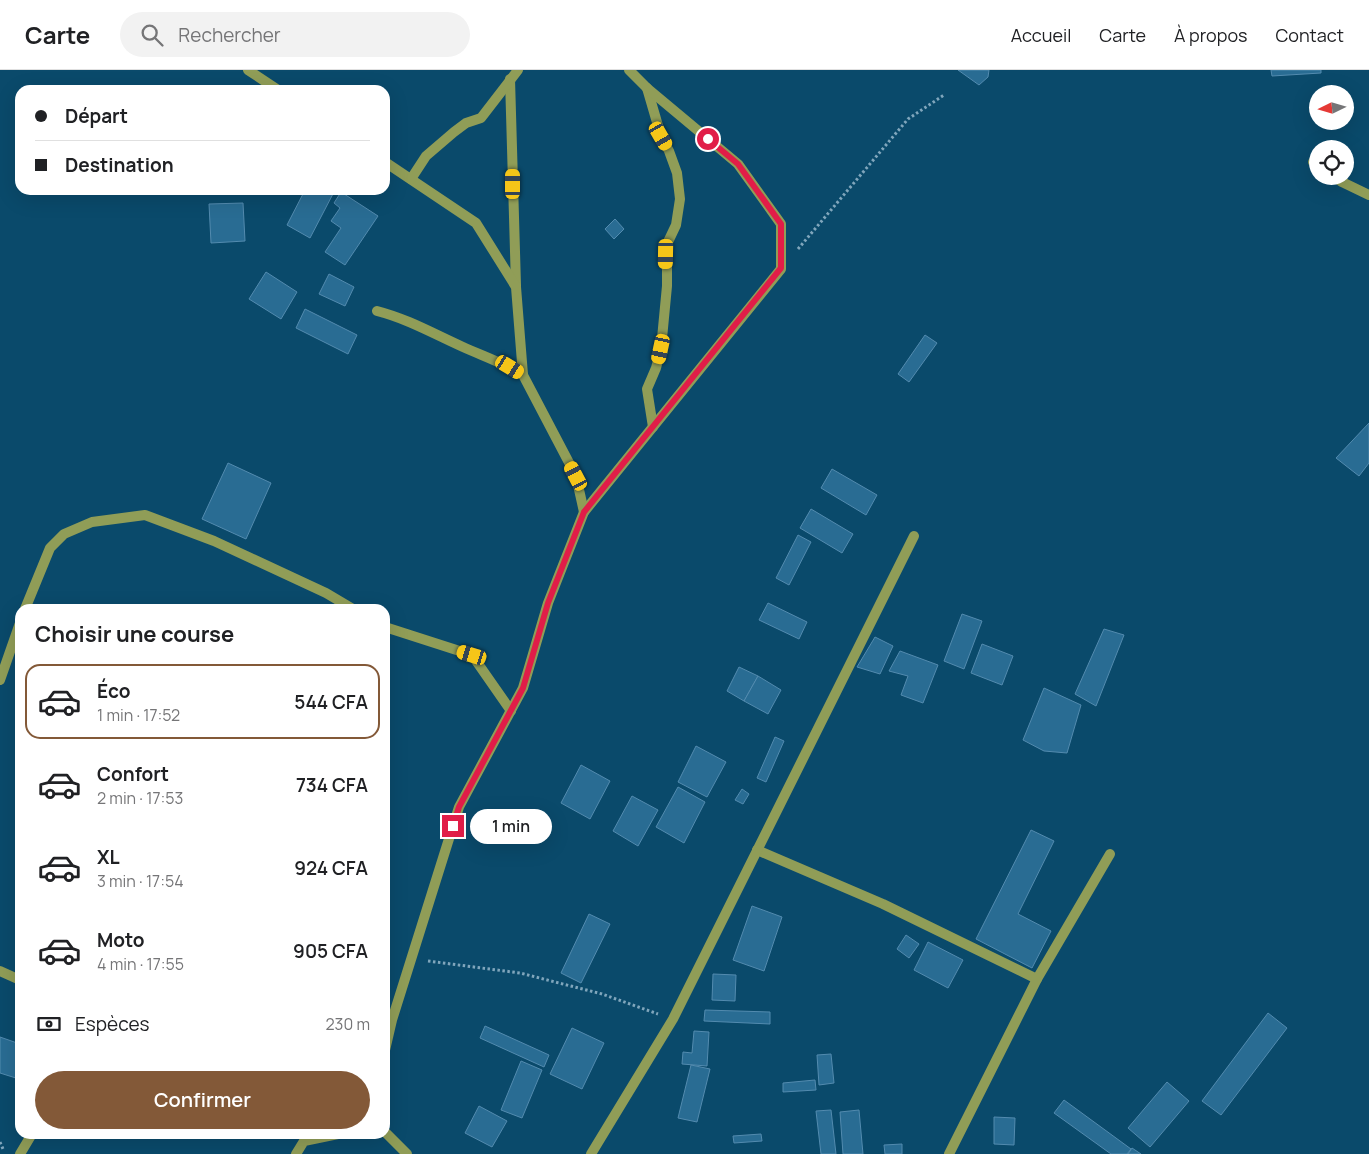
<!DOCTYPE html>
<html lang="fr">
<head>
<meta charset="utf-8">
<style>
	:root { --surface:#fff; --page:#f2f2f2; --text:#202124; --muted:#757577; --line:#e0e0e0; --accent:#835938 }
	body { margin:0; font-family:Manrope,sans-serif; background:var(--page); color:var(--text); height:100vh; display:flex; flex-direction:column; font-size:19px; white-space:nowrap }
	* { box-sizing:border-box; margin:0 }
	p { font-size:16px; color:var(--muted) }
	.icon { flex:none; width:28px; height:28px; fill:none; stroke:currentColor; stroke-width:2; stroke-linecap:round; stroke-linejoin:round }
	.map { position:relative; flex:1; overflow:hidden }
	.drawer { position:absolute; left:15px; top:534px; width:375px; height:535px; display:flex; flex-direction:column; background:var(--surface); border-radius:15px; box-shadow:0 5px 20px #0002 }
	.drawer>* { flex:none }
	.hud { position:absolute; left:15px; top:15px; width:375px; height:110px; border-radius:15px; box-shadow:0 5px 20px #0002; display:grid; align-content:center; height:110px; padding:0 20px; background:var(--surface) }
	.needle { width:32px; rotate:265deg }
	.controls { position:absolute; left:1309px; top:15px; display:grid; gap:10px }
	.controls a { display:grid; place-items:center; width:45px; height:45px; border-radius:50%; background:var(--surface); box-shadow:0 5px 20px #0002; font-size:25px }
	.end { position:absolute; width:22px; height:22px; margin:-11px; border:6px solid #e11d48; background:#fff; box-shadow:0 0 0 2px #fff }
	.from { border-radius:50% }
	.bubble { position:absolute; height:35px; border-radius:18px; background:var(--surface); box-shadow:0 5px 20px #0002; font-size:16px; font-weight:600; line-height:35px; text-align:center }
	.car { position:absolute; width:15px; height:30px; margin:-15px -8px; border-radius:6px; box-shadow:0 0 4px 1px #0007; background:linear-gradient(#f5c518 24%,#345 0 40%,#f5c518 0 76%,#345 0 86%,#f5c518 0) }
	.hud b { display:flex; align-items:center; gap:18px; height:48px; font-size:19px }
	.hud b+b { border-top:1px solid var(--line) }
	.hud i { width:12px; height:12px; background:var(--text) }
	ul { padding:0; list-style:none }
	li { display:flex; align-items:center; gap:15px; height:75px; margin:0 10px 8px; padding:0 10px; border:2px solid transparent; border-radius:15px }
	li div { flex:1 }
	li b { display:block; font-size:19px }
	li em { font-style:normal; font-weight:600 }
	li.selected { border-color:var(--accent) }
	li>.icon { width:45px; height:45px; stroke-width:1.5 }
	h2 { padding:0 20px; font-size:22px; line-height:60px }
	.pay { display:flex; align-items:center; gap:12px; height:55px; padding:0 20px; font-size:19px }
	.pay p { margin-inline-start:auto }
	.action { display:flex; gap:10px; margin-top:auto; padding:10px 20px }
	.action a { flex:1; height:58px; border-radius:30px; background:var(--accent); color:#fff; font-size:20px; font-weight:600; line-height:58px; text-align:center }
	header { display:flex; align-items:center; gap:30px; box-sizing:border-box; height:70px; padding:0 25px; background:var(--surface); border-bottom:1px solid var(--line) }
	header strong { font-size:24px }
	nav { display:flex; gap:28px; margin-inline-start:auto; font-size:18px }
	.search { width:350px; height:45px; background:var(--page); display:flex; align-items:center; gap:12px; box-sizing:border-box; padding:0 18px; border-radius:28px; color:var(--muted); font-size:19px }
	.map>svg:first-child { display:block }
	.building { fill:#296c93; stroke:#538baf }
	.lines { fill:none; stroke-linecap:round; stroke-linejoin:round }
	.path { stroke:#80a6bc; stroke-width:3; stroke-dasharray:2.5 2.5; stroke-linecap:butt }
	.minor { stroke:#909d57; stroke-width:10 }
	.route { stroke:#e11d48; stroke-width:6 }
</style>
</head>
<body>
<header>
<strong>Carte</strong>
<div class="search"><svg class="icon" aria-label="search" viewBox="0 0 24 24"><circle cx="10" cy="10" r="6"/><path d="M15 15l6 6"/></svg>Rechercher</div>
<nav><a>Accueil</a><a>Carte</a><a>À propos</a><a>Contact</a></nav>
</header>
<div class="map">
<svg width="1369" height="1084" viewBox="0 0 1369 1084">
	<rect width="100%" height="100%" fill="#0a4a6b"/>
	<g class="building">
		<polygon points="958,0 989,0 988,7 979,15"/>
		<polygon points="1271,0 1321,0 1321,3 1272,6"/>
		<polygon points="305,120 335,120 310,168 287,155"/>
		<polygon points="341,122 378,146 345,195 325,182 341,158 331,151 340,138 334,133"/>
		<polygon points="243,133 245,171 211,173 209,134"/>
		<polygon points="615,149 624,159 614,169 605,159"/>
		<polygon points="266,202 297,222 281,249 249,229"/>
		<polygon points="329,204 354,217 345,236 319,224"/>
		<polygon points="305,239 357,265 348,284 296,258"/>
		<polygon points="925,265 937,273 909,312 898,304"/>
		<polygon points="1369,353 1369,393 1359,406 1336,388"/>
		<polygon points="228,393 271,413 246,469 202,449"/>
		<polygon points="832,399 877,425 866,445 821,418"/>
		<polygon points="811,439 853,464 842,483 800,458"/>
		<polygon points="798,465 811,472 789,515 776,508"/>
		<polygon points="768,533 807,552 799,569 759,550"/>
		<polygon points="962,544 982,551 964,599 944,591"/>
		<polygon points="1104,559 1124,565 1096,636 1075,624"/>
		<polygon points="875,567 893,576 880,604 857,597"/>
		<polygon points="982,574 1013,586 1002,615 971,603"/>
		<polygon points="900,581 938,595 923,633 901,625 908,606 889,601"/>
		<polygon points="739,597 758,606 744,631 727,621"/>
		<polygon points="758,606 781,620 768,644 744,631"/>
		<polygon points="1044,618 1081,635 1067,683 1044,681 1023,670"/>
		<polygon points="775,667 784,671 766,712 757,708"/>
		<polygon points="696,676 726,692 707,727 678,712"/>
		<polygon points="581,695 610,711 590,749 561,733"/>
		<polygon points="678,717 705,732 684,773 656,757"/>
		<polygon points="742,719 749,724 743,734 735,730"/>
		<polygon points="632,726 658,740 638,776 613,761"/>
		<polygon points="1031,760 1054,771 1018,844 1051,861 1032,898 976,869"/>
		<polygon points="752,836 782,847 764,901 733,890"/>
		<polygon points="589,844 610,854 581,913 561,903"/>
		<polygon points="906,865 919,874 909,888 897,879"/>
		<polygon points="928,872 963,890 948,918 914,900"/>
		<polygon points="713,904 736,905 735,931 712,930"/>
		<polygon points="705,940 770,942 770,954 704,951"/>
		<polygon points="1268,943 1287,958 1221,1045 1202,1031"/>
		<polygon points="485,956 549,985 544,997 480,968"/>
		<polygon points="572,958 604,973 582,1019 550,1004"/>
		<polygon points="694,961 709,962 707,996 682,994 683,982 692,983"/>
		<polygon points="0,967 20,974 19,1009 0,1003"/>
		<polygon points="831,984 834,1013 819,1015 817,985"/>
		<polygon points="521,991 542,1000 522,1048 501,1040"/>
		<polygon points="691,995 710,999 697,1052 678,1048"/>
		<polygon points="815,1010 816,1020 783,1022 783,1013"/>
		<polygon points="1167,1012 1189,1031 1150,1077 1128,1058"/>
		<polygon points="1064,1030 1131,1079 1127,1084 1111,1084 1054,1043"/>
		<polygon points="479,1036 507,1051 492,1077 465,1063"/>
		<polygon points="831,1040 836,1084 821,1084 816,1041"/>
		<polygon points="859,1040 863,1084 843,1084 840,1042"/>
		<polygon points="994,1047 1015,1048 1014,1075 994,1074"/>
		<polygon points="761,1064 762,1071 734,1073 733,1066"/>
		<polygon points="902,1074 902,1084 885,1084 884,1075"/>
		<polygon points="1132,1078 1141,1084 1128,1084"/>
	</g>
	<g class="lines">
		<g class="path">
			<polyline points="798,179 908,49 944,25"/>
			<polyline points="428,891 520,903 602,924 658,944"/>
			<polyline points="0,1072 3,1079"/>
		</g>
		<g class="minor">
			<polyline points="248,0 278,20"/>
			<polyline points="510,9 516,216"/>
			<polyline points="647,18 661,66 669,81 677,103 680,129 676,155 667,174 667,216 661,279 656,298 647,319 653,357"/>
			<polyline points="385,92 476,153 516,217 523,305 576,406 584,442"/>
			<polyline points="1313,92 1318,95"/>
			<polyline points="1333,106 1342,112 1369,125"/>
			<polyline points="411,109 426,86 454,62 466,53 481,48 518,0"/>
			<path d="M377 241C408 249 434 264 463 277 483 286 504 293 523 305"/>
			<polyline points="25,539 50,478 64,464 92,452 145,445 214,471 326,523 353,539"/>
			<polyline points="385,557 472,585 511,641"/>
			<polyline points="0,610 20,553"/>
			<polyline points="757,780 883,834 1037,909"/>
			<polyline points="0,901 20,910"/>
			<polyline points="385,980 392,950 459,737 523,618 548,533 584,442 781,199 781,154 738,94 647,18 629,0"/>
			<polyline points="385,1062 407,1084"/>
			<polyline points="20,1084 32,1064"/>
			<polyline points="296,1084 304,1071 338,1064"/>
			<polyline points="591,1084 673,949 914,466"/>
			<polyline points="949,1084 1037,909 1110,784"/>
		</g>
	</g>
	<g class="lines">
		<polyline class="route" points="453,756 459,737 523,618 548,533 584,442 781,198 781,154 738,94 708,69"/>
	</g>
</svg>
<div class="controls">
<a><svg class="needle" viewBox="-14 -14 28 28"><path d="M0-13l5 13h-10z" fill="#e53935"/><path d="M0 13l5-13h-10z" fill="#757577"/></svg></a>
<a><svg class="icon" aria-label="locate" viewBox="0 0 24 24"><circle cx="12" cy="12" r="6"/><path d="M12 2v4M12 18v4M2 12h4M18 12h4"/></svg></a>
</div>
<i class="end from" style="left:708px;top:69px"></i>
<i class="end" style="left:453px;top:756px"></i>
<div class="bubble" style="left:470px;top:739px;width:82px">1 min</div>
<i class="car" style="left:661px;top:66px;rotate:150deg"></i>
<i class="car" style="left:513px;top:114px;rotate:0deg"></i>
<i class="car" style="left:666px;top:184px;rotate:181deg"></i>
<i class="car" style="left:661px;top:279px;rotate:192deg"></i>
<i class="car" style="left:510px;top:297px;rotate:121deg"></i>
<i class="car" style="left:576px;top:406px;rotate:332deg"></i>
<i class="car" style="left:472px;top:585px;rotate:287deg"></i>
<div class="hud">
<b><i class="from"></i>Départ</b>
<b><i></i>Destination</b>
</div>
<section class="drawer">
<h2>Choisir une course</h2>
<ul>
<li class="selected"><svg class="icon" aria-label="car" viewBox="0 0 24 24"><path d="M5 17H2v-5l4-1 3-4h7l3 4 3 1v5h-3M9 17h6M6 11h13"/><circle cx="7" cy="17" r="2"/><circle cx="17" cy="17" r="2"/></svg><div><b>Éco</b><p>1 min · 17:52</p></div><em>544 CFA</em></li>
<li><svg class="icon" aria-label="car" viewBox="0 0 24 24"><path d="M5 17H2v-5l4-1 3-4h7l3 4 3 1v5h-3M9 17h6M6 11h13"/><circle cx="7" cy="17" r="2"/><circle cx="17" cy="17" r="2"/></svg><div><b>Confort</b><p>2 min · 17:53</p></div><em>734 CFA</em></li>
<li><svg class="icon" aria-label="car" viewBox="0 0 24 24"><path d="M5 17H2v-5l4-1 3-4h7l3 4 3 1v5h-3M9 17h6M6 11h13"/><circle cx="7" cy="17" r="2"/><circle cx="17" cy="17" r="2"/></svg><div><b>XL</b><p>3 min · 17:54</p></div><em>924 CFA</em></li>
<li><svg class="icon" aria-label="car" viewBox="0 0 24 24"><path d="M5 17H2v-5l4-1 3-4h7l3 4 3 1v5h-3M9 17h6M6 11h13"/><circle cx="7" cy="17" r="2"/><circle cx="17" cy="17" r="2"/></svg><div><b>Moto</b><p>4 min · 17:55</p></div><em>905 CFA</em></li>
</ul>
<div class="pay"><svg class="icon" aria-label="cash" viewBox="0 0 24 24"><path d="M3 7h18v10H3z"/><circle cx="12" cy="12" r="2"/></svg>Espèces<p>230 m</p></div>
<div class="action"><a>Confirmer</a></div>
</section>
</div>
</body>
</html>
